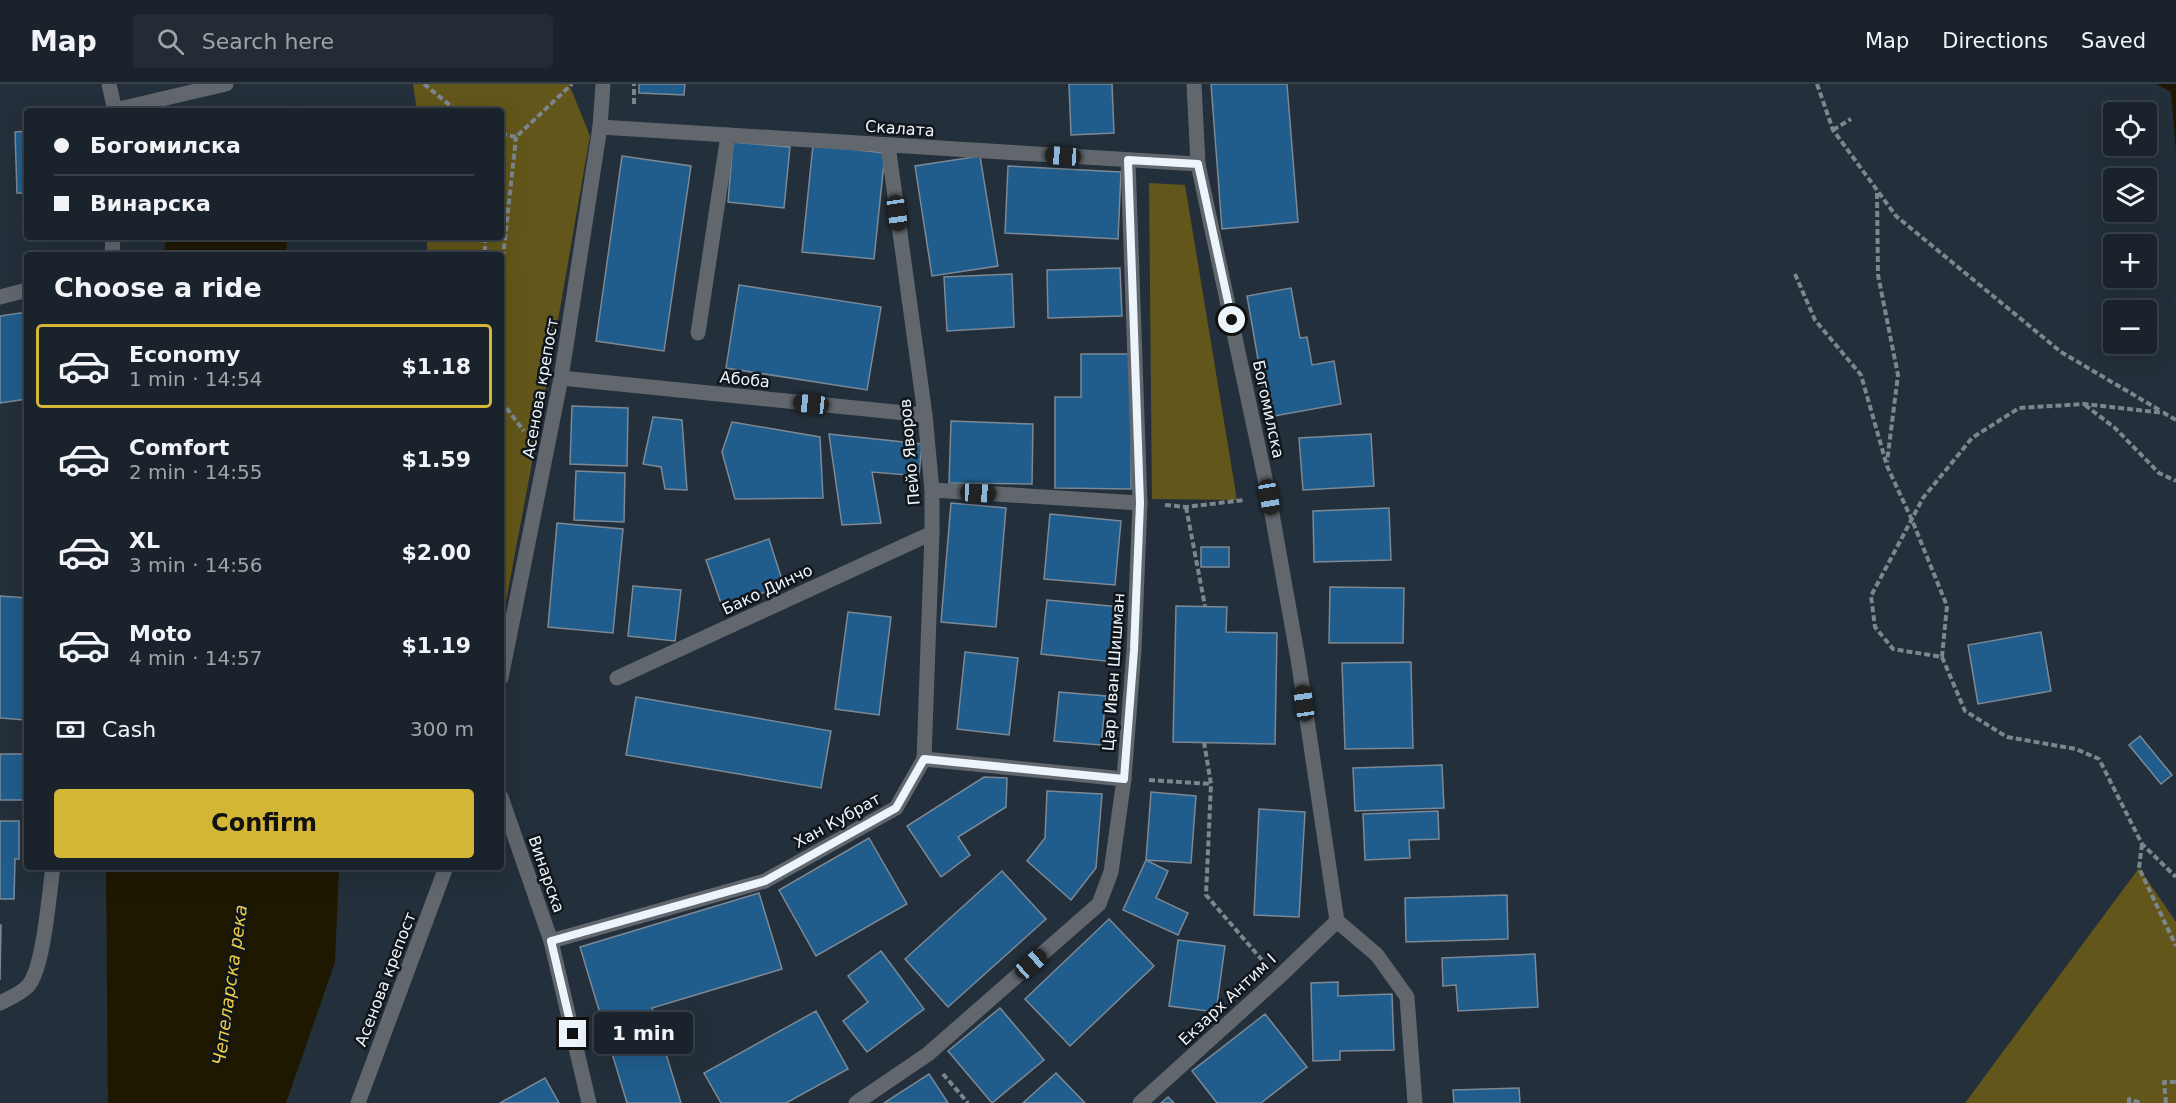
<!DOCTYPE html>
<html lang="en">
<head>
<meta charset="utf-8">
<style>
	:root { --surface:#1a232c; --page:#232b34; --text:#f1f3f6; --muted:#9fa4a9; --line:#384048; --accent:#d3b635 }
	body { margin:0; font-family:"DejaVu Sans",sans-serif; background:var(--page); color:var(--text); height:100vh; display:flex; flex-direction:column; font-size:22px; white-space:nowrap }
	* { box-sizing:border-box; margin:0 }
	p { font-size:20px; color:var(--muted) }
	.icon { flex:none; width:33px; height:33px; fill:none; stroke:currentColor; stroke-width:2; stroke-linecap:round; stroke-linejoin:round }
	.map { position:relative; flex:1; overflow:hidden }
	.side { position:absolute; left:24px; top:168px; width:480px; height:618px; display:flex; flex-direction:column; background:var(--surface); border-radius:6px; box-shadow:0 6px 24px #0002,0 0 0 2px var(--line) }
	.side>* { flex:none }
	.banner { position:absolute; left:24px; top:24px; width:480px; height:132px; border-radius:6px; box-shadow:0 6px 24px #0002,0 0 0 2px var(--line); display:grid; align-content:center; height:132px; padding:0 30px; background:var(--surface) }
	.controls { position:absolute; left:2103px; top:18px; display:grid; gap:12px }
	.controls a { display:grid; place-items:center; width:54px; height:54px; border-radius:6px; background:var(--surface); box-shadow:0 6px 24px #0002,0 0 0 2px var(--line); font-size:30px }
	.end { position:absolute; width:27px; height:27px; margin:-14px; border:8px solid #edf5fc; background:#111; box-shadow:0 0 0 3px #111 }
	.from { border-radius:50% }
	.bubble { position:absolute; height:42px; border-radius:6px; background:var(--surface); box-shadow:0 6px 24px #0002,0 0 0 2px var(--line); font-size:20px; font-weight:700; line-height:42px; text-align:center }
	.car { position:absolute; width:18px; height:36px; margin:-18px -9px; border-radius:8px; box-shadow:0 0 4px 2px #0007; background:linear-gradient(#222 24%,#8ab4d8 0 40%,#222 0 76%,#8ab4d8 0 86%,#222 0) }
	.banner b { display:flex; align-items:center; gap:21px; height:57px; font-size:22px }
	.banner b+b { border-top:2px solid var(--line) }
	.banner i { width:15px; height:15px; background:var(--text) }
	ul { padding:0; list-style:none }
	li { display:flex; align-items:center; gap:18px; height:84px; margin:0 12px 9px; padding:0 18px; border:3px solid transparent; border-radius:6px }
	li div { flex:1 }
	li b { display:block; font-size:22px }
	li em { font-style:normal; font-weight:700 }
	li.on { border-color:var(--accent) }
	li>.icon { width:54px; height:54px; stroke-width:1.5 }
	h2 { padding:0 30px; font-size:27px; line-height:72px }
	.pay { display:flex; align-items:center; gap:15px; height:66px; padding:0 30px; font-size:22px }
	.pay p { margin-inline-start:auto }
	.button { display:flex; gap:12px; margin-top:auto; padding:12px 30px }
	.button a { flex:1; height:69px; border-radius:6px; background:var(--accent); color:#111; font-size:24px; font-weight:700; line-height:69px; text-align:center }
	header { display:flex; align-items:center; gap:36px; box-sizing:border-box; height:84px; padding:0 30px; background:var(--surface); border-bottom:2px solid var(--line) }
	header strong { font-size:28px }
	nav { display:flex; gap:33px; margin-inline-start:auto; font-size:21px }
	.search { width:420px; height:54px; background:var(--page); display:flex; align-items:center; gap:15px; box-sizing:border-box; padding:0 21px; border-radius:6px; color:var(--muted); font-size:22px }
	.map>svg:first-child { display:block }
	.green { fill:#63561a }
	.water { fill:#1f1800 }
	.pier { fill:#232f3a }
	.building { fill:#205d8c; stroke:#7b8996; stroke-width:1.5 }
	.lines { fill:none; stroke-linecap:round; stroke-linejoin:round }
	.path { stroke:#7b868f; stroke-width:4; stroke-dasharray:6 3; stroke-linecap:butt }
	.minor { stroke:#61676d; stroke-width:15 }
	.route { stroke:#edf5fc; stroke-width:8 }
	.labels { text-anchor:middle; stroke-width:5; stroke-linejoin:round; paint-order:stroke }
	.street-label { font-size:16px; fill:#edf5fc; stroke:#11161b }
	.water-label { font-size:18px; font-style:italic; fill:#ecce45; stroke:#11161b }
</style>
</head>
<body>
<header>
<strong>Map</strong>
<div class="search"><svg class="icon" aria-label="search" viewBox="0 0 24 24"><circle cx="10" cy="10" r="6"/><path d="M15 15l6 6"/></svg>Search here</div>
<nav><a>Map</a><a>Directions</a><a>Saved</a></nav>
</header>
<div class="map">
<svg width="2176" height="1019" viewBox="0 0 2176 1019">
	<rect width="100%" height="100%" fill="#232f3a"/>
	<g class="green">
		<polygon points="413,0 569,0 590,52 549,288 501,544 501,171 428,171 426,153 501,153 501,27 417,27"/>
		<polygon points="1149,99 1185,101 1237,416 1152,415"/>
		<polygon points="2139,784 2176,838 2176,1019 1965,1019"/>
	</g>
	<g class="water">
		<polygon points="2156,0 2176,0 2176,67 2171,8"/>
		<polygon points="166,153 287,153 286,171 164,171"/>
		<polygon points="106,783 339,783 335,878 286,1019 108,1019"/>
	</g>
	<polygon class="pier" points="158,0 305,0 303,19 269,27 165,27"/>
	<g class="building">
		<polygon points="639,0 685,0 684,11 639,9"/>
		<polygon points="1069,0 1112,0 1114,49 1071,51"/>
		<polygon points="1211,0 1287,0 1298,138 1222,145"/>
		<polygon points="27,47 27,109 17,109 15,48"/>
		<polygon points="733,58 790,63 784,124 728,118"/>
		<polygon points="813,61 885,69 874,175 802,168"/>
		<polygon points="622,72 691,82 664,267 596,257"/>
		<polygon points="980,72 998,182 932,192 915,82"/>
		<polygon points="1008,82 1121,88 1118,155 1005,149"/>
		<polygon points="1120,184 1122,232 1048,234 1047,186"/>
		<polygon points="1012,190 1014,243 947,247 944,193"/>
		<polygon points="739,201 881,223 867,306 726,284"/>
		<polygon points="1291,204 1300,254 1307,253 1312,281 1334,277 1341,320 1268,333 1247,212"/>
		<polygon points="27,228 27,315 0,319 0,232"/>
		<polygon points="1081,270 1132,270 1131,405 1055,404 1055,313 1081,313"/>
		<polygon points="572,322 628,324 627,382 570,380"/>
		<polygon points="653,333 682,336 687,406 665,405 661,383 643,380"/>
		<polygon points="951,337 1033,340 1032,400 949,399"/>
		<polygon points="732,338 820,353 823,414 735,415 722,368"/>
		<polygon points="829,350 922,360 919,392 872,388 881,439 842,441"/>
		<polygon points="1371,350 1374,402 1303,406 1299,354"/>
		<polygon points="576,387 625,389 624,438 574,436"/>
		<polygon points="951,419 1006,424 996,543 941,538"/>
		<polygon points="1389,424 1391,476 1314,478 1313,427"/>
		<polygon points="1050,430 1121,437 1115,501 1044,495"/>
		<polygon points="557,439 623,445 613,549 548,543"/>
		<polygon points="769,455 784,502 722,522 706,476"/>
		<rect x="1201" y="463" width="28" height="20"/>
		<polygon points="633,502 681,506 675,557 628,552"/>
		<polygon points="1330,503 1404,504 1403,559 1329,559"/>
		<polygon points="0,512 27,514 27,606 25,636 0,634"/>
		<polygon points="1047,516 1120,523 1114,578 1041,570"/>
		<polygon points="1176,522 1227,523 1226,548 1277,549 1275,660 1173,658"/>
		<polygon points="848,528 891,533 879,631 835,625"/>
		<polygon points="2041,548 2051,607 1978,620 1968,561"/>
		<polygon points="965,568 1018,574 1009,651 957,645"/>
		<polygon points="1411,578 1413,664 1345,665 1342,579"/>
		<polygon points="1059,608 1106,612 1101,661 1054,657"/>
		<polygon points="636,613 831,647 821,704 626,671"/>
		<polygon points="2140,652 2172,691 2161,700 2129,661"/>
		<polygon points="0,670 26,670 25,716 0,716"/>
		<polygon points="1442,681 1444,724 1355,727 1353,684"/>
		<polygon points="984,693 1007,694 1006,723 958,753 970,771 941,793 907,742"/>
		<polygon points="1047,707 1102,710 1096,784 1071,816 1027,777 1045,754"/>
		<polygon points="1151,708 1196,712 1191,779 1146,776"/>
		<polygon points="1259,725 1305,728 1299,833 1254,831"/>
		<polygon points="1438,727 1439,755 1409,756 1410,774 1365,776 1363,730"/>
		<polygon points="0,737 19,737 19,775 15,775 14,815 0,815"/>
		<polygon points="869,754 907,820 816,872 779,806"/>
		<polygon points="1146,776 1168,787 1156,814 1188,829 1178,851 1123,826"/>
		<polygon points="1002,787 1046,835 948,923 905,875"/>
		<polygon points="759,809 782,885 652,924 681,1019 627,1019 580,863"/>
		<polygon points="1507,811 1508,855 1406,858 1405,814"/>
		<polygon points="1109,835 1154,882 1070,962 1025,915"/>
		<polygon points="0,841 1,841 0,896"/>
		<polygon points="1178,856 1225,862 1216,928 1169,922"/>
		<polygon points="881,867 924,925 867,968 843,937 868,918 848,892"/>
		<polygon points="1535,870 1538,923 1458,927 1456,901 1443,902 1442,874"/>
		<polygon points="1338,898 1338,912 1392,910 1394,966 1340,967 1340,976 1313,977 1311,899"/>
		<polygon points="1000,924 1044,976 992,1019 948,967"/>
		<polygon points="816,927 848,985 786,1019 721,1019 704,989"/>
		<polygon points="1265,930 1307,983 1261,1019 1217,1019 1192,987"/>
		<polygon points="1056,989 1085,1019 1023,1019"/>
		<polygon points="929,990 948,1019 884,1019"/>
		<polygon points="545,994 559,1019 500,1019"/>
		<polygon points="1519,1004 1520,1019 1454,1019 1453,1006"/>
		<polygon points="1168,1013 1174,1019 1161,1019"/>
	</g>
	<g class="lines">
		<g class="path">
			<polyline points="424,0 457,27"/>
			<polyline points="1817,0 1833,46 1896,132 2061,268 2161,327"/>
			<polyline points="634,20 634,0"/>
			<polyline points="1833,46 1851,35"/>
			<polyline points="501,50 516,53 572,0"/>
			<polyline points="1877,109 1878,191 1898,291 1887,378"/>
			<polyline points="485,153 485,171"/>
			<polyline points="1795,190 1815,236 1861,291 1887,382 1912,436 1947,522 1942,573"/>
			<polyline points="501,192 516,53"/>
			<polyline points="501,317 524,347"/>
			<polyline points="2085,321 2115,344 2159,389 2176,397"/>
			<polyline points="2176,336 2164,329 2084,320 2019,324 1972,354 1923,414 1871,512 1875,543 1893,565 1942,573 1965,627 2007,653 2076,665 2099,675 2142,760 2176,793"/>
			<polyline points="1165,421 1186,423 1244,416"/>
			<polyline points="1186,423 1205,522"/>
			<polyline points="1204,658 1211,700 1206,811 1262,876"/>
			<polyline points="1149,696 1211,700"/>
			<polyline points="2142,760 2139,784 2176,862"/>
			<polyline points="943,990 968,1019"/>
			<polyline points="2129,1019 2129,1015 2141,1019"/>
			<polyline points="2166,1019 2164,998 2176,998"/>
		</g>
		<g class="minor">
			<polyline points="109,0 115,27"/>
			<polyline points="1194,0 1198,80 1269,413 1298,575 1337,837"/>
			<polyline points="115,26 226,0"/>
			<polyline points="600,43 1198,80"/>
			<polyline points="888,61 925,331 932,406 932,449 924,675"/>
			<polyline points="112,171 113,153"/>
			<polyline points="0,213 27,206"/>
			<polyline points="698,249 728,51"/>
			<polyline points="561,294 925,331"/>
			<polyline points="932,406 1140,419"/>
			<polyline points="501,594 561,294 600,43 603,0"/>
			<polyline points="617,594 932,449"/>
			<polyline points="501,713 551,857 589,1019"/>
			<polyline points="1337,837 1377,871 1407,913 1415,1019"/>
			<polyline points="551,857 765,797 896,724 924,675 1124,695"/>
			<path d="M0 919C10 914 20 910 28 902 44 884 49 809 53 783"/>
			<polyline points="358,1019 446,783"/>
			<polyline points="856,1019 928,970 1099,820 1111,788 1124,695 1134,566 1140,419 1128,76"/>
			<polyline points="1140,1019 1278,894 1337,837"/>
		</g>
	</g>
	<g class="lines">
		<polyline class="route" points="573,950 551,857 765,797 896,724 924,675 1124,695 1134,566 1140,419 1128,76 1198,80 1232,236"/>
	</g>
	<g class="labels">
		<g class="street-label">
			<text transform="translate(900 44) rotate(4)" y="6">Скалата</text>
			<text transform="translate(745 295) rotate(6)" y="6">Абоба</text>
			<text transform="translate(540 304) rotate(-80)" y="6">Асенова крепост</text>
			<text transform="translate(1269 325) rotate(78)" y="6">Богомилска</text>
			<text transform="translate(909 368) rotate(-95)" y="6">Пейо Яворов</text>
			<text transform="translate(767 505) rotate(-25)" y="6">Бако Динчо</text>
			<text transform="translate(1113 588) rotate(-86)" y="6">Цар Иван Шишман</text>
			<text transform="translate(837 736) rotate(-29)" y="6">Хан Кубрат</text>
			<text transform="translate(547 790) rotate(71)" y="6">Винарска</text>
			<text transform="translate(385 895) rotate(-69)" y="6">Асенова крепост</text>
			<text transform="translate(1227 915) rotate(-43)" y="6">Екзарх Антим I</text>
		</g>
		<g class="water-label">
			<text transform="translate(230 901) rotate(-82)" y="6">Чепеларска река</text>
		</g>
	</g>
</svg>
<div class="controls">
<a><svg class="icon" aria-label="locate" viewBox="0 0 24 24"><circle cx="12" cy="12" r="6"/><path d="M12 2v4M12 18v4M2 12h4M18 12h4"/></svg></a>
<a><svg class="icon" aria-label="layers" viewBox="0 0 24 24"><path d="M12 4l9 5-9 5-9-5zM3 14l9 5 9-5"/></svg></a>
<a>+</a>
<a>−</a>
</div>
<i class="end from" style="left:1232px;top:236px"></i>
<i class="end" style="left:573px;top:950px"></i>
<div class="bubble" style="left:594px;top:928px;width:99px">1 min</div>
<i class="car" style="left:1063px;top:72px;rotate:274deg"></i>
<i class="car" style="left:897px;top:129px;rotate:172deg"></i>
<i class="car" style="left:811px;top:320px;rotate:276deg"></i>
<i class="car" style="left:978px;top:409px;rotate:93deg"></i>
<i class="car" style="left:1269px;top:413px;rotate:170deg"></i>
<i class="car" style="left:1304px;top:619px;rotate:352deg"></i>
<i class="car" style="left:1031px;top:880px;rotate:49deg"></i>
<div class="banner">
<b><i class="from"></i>Богомилска</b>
<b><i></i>Винарска</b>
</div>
<section class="side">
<h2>Choose a ride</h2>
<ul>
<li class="on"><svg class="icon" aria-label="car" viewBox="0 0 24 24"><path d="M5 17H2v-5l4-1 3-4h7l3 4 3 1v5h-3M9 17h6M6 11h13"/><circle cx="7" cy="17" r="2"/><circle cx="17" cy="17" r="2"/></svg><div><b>Economy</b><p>1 min · 14:54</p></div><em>$1.18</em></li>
<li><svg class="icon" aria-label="car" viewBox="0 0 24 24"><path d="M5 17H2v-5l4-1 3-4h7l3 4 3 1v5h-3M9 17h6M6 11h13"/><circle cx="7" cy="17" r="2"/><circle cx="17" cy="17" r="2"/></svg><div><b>Comfort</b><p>2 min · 14:55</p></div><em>$1.59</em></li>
<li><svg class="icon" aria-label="car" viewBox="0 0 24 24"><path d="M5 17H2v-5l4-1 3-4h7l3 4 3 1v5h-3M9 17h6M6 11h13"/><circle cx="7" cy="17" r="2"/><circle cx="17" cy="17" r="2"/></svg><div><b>XL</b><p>3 min · 14:56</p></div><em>$2.00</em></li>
<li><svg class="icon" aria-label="car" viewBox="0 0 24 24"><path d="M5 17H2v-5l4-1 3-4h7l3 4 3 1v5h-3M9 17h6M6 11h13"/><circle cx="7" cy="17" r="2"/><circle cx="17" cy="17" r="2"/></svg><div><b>Moto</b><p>4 min · 14:57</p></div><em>$1.19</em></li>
</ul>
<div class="pay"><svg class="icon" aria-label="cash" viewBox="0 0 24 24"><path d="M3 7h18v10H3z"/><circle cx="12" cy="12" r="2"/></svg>Cash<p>300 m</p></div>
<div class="button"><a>Confirm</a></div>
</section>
</div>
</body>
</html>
